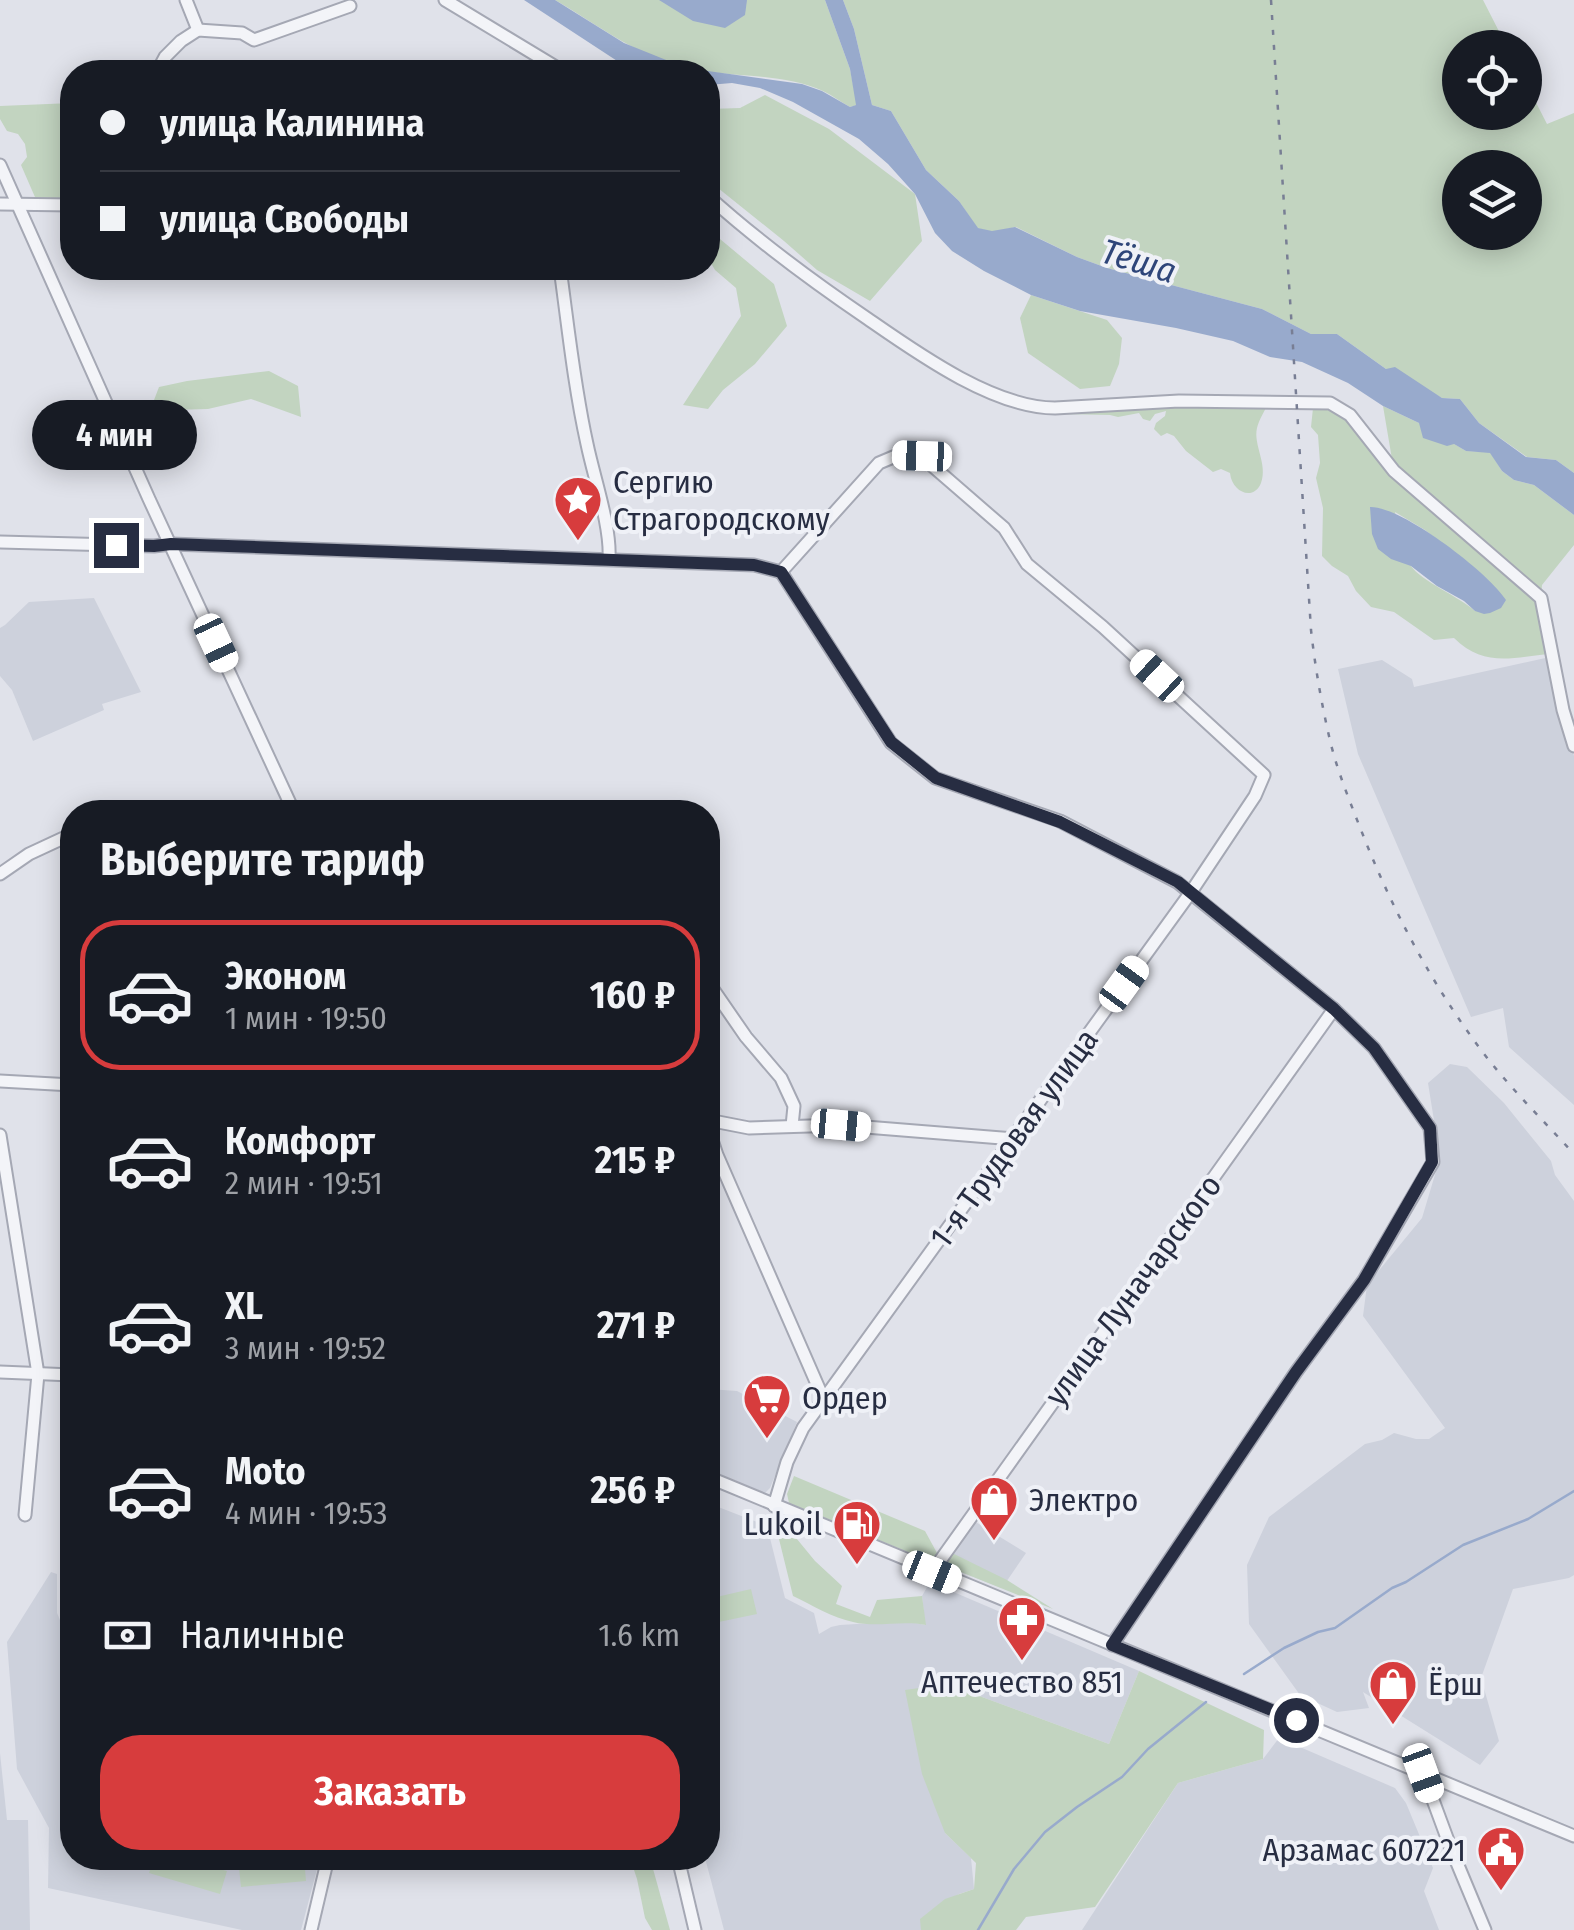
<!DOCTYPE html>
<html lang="ru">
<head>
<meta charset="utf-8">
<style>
	:root { --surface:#171b24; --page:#242831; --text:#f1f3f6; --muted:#9ea1a6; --line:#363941; --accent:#d73c3d }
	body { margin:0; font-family:"Fira Sans Condensed",sans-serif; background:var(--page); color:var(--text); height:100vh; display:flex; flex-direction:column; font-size:38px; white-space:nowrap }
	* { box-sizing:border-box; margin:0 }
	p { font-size:32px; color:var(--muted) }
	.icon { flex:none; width:55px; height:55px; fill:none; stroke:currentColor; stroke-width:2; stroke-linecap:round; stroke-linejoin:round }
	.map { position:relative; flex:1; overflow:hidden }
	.details { position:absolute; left:60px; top:800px; width:660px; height:1070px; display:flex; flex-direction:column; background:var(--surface); border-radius:40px; box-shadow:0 5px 25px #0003 }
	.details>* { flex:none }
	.guide { position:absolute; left:60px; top:60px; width:660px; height:220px; border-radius:40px; box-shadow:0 5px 25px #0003; display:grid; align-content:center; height:220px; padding:0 40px; background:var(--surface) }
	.fabs { position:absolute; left:1442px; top:30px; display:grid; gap:20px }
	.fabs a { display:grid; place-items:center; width:100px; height:100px; border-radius:50%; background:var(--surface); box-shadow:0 5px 25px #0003; font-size:50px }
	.end { position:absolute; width:45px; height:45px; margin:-22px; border:12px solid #272d42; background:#fff; box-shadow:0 0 0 5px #fff }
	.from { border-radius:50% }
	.bubble { position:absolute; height:70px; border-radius:35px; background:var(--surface); box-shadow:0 5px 25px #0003; font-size:32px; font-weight:700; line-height:70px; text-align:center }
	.car { position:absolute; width:30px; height:60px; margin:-30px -15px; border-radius:12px; box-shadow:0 0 8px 2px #0007; background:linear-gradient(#fff 24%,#345 0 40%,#fff 0 76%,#345 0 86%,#fff 0) }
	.guide b { display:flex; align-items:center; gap:35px; height:95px; font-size:38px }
	.guide b+b { border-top:2px solid var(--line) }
	.guide i { width:25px; height:25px; background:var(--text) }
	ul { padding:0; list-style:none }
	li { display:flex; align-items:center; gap:30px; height:150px; margin:0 20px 15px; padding:0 20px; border:5px solid transparent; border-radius:40px }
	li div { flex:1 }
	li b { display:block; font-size:38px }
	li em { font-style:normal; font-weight:700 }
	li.current { border-color:var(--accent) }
	li>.icon { width:90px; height:90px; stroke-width:1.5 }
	h2 { padding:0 40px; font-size:45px; line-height:120px }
	.pay { display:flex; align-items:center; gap:25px; height:110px; padding:0 40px; font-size:38px }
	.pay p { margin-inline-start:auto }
	.action { display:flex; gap:20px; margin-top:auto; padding:20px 40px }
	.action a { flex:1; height:115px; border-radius:40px; background:var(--accent); color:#fff; font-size:40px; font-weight:700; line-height:115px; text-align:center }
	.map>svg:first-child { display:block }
	.built { fill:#cdd1dc }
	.green { fill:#c2d4c0; fill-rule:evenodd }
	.water { fill:#98aacc }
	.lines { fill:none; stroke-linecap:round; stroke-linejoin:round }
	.stream { stroke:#98aacc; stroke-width:2.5 }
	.minor-casing { stroke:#a5a8b4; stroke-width:15 }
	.minor { stroke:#f3f4f8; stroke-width:11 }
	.rail { stroke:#787e94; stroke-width:2.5; stroke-dasharray:5 10; stroke-linecap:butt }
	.route { stroke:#272d42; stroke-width:12 }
	.labels { text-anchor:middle; stroke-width:8; stroke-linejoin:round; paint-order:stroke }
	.poi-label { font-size:32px; fill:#272d42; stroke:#eff1f7; text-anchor:start }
	.street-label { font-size:32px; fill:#272d42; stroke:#eff1f7 }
	.water-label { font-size:35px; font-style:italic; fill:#2e4579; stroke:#eff1f7 }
</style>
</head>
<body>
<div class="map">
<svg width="1574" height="1930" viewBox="0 0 1574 1930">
	<rect width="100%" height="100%" fill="#e0e2ea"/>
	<g class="built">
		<polygon points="94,598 141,692 102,704 104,710 33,741 12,690 0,676 0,628 5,625 29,602"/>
		<polygon points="1550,657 1561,714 1574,756 1574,1105 1509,1047 1503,1008 1471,1017 1358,754 1338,669 1382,660 1412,679 1414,687"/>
		<polygon points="1450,1064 1467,1067 1504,1103 1551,1161 1555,1175 1574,1201 1574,1575 1569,1578 1513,1589 1481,1678 1499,1741 1480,1765 1363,1692 1369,1708 1337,1712 1300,1695 1249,1624 1247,1565 1269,1517 1365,1444 1382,1440 1394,1433 1416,1439 1429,1439 1445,1428 1363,1316 1367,1285 1422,1218 1440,1158 1428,1083"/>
		<polygon points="708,1389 737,1391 797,1422 770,1488 765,1493 708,1469"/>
		<polygon points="708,1503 767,1526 785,1598 814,1613 819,1634 831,1627 840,1625 907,1621 925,1625 922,1596 930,1582 1139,1671 1109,1744 963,1690 945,1833 971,1858 974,1889 959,1894 921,1919 921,1930 724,1930 705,1858 708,1858"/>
		<polygon points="974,1521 1026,1553 1002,1588 941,1564"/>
		<polygon points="51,1572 57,1574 57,1613 60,1620 72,1623 72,1858 320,1858 301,1930 242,1930 48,1888 49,1828 17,1769 7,1642"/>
		<polygon points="1279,1738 1395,1788 1406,1803 1433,1868 1424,1891 1439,1930 1082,1930 1178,1783 1263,1759"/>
		<polygon points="0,1753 7,1820 28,1820 30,1930 0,1930"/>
	</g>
	<g class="green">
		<path d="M555 0H825L850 69 857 105 850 107C841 102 832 95 823 91 782 72 729 78 686 68 637 56 598 25 555 0Z"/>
		<path d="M843 0H1483L1507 47 1460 48V112H1525V81L1547 124 1574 113V473L1556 460 1527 457 1479 423 1460 399 1442 398 1386 369 1337 334H1311L1262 309 1107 268 1077 257 1016 227 992 232 977 228 959 201 926 170 891 111 872 105 854 29ZM1460 168H1525V232H1460Z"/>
		<polygon points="765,95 829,129 915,194 922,241 870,301 817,270 784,241 708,180 708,109 740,108"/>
		<polygon points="72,103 72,204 38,204 21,165 27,157 25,144 18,134 7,131 0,119 0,106"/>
		<polygon points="708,229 774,284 787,326 755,364 723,390 708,409 683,405 741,316 736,288 715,270 708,258"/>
		<polygon points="1031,295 1107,320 1122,338 1119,364 1110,386 1080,389 1028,353 1020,318"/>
		<polygon points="269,371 298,386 301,417 251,399 208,409 172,410 173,435 163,432 154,400 159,387 187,381"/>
		<path d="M1221 405 1267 406C1264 412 1259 420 1257 428 1253 445 1268 464 1261 483 1254 501 1232 493 1230 473L1221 469 1213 472 1186 451 1174 436 1167 433 1161 436 1154 429 1156 423 1165 416 1166 411 1155 414 1150 421 1143 419 1139 413 1118 417 1110 415 1057 414V412L1140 410Z"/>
		<path d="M1319 406 1342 417 1536 597 1548 654C1511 658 1483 667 1454 638L1434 640 1394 612 1371 607 1356 591 1348 576 1332 566 1322 556 1323 508 1316 478 1320 463 1318 435 1311 427 1313 408ZM1395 512 1425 530 1476 570 1475 611C1460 597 1421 581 1411 566 1405 557 1398 524 1395 512Z"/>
		<polygon points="1383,406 1419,423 1466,451 1490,452 1502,471 1514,480 1534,485 1574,515 1574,545 1542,585 1541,598 1394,471"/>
		<polygon points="794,1476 925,1531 937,1553 932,1562 789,1503 787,1494"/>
		<path d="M784 1528 792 1533 815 1561 842 1586 836 1604 870 1617 877 1600 922 1596 926 1625C901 1620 877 1628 853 1622 833 1618 812 1605 793 1596L778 1535Z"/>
		<polygon points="950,1552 1007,1580 1053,1609 941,1564"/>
		<polygon points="751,1589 757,1614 714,1623 720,1647 708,1650 708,1599"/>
		<polygon points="1139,1671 1264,1730 1263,1759 1178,1783 1095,1907 1026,1917 1016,1930 921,1930 920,1919 945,1899 974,1889 976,1863 945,1833 922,1774 905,1690 948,1684 961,1674 963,1690 1109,1744"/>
		<polygon points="154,1858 180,1858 227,1871 220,1894 149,1873"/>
		<polygon points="238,1858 304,1858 306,1881 241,1887"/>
		<polygon points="630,1858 650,1858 670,1930 652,1930 645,1918 637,1879"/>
	</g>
	<g class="water">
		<polygon points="524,0 555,0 624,43 686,68 802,84 822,91 850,107 856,105 850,69 825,0 843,0 854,29 872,105 891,111 926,170 959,201 978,228 992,231 1015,227 1077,257 1107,268 1262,309 1311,334 1337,334 1386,369 1395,367 1442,398 1460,399 1479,423 1526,457 1556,460 1574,473 1574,515 1534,485 1514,480 1502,471 1490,453 1466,451 1454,444 1447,446 1423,438 1419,423 1383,406 1348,383 1302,362 1270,357 1233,341 1176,328 1080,311 1031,295 984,271 952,251 935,233 915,194 888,164 859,139 793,102 760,88 732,83 708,85 708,72 634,72"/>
		<polygon points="659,0 747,0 745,15 725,28 693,21"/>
		<path d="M1370 507C1402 506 1489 573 1506 600L1501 608 1490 613 1484 614 1475 611 1464 601 1437 586 1411 566 1391 559 1378 549 1372 534Z"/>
	</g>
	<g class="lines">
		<g class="stream">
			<polyline points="1244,1674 1284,1648 1318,1632 1335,1628 1392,1588 1406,1582 1463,1545 1528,1519 1574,1491"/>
			<polyline points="978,1930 1014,1869 1045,1832 1077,1807 1122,1777 1148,1749 1206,1702"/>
		</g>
		<g class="minor-casing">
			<g id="minor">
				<polyline points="186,0 198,30"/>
				<polyline points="445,0 564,72"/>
				<polyline points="157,72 165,57 181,41 198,30 242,33 254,40 350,6"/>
				<polyline points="0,165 149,499 294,812"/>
				<path d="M708 196C758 241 812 281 868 319 917 353 994 408 1055 408L1179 401 1330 403 1350 415 1394 471 1541 598 1563 710 1574 746"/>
				<polyline points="0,204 72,205"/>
				<path d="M560 268C568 326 574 386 587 444 594 478 611 526 609 559"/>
				<polyline points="0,542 154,546 171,544 754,565 781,572"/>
				<polyline points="781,572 891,743 935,778 1060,821 1177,882 1334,1009 1374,1048 1430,1128 1433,1162 1364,1280 1296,1372 1112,1645"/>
				<polyline points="596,812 597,812"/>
				<polyline points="0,874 29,854 72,834"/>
				<polyline points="708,982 746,1037 781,1078 794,1106 792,1126"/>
				<polyline points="0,1081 72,1085"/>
				<polyline points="708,1120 749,1128 841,1125 1014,1139"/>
				<polyline points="711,1121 711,1137 717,1155 824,1400"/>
				<polyline points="0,1135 38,1374 25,1515"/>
				<polyline points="0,1372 72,1375"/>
				<polyline points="708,1477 1574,1836"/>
				<polyline points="774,1506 787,1462 803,1428 1191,892 1255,796 1264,775 1103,627 1027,564 1004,528 921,456 898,455 879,463 781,572"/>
				<polyline points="932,1572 1334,1009"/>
				<polyline points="1423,1773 1450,1846 1485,1930"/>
				<polyline points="678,1858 695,1930"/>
				<polyline points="311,1930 328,1858"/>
			</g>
		</g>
		<use href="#minor" class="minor"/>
		<path class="rail" d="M1271 0 1311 630C1315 666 1321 701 1329 736 1336 768 1349 799 1361 830 1390 904 1426 974 1473 1039 1502 1080 1540 1117 1574 1154"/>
	</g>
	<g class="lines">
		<polyline class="route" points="116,545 154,546 171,544 754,565 781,572 891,742 936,778 1060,822 1178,882 1334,1009 1374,1048 1430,1128 1432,1162 1364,1280 1296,1372 1112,1645 1296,1720"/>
	</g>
	<defs>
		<g id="sight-pin" transform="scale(2.5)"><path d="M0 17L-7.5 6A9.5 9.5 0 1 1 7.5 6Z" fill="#d73c3d" stroke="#eff1f7"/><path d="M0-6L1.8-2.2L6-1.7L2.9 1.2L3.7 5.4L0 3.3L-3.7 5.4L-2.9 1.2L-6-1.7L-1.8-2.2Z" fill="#fff"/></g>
		<g id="supermarket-pin" transform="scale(2.5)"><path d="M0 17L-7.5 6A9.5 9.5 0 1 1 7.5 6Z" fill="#d73c3d" stroke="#eff1f7"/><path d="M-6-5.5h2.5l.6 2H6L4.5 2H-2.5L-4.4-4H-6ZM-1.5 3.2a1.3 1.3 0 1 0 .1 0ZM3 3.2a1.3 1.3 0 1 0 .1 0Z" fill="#fff"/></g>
		<g id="shop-pin" transform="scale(2.5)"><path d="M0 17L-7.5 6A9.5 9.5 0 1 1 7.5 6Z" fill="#d73c3d" stroke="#eff1f7"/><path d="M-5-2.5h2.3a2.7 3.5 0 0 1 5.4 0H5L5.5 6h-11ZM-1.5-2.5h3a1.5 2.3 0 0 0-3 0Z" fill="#fff"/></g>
		<g id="fuel-pin" transform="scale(2.5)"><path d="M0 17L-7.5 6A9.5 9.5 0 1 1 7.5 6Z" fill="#d73c3d" stroke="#eff1f7"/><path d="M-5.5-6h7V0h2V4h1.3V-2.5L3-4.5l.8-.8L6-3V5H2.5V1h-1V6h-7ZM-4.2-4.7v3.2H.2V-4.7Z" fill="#fff"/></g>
		<g id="pharmacy-pin" transform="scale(2.5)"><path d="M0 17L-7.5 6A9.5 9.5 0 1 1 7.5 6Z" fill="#d73c3d" stroke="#eff1f7"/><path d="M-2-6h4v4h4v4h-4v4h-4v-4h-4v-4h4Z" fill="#fff"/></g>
		<g id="civic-pin" transform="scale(2.5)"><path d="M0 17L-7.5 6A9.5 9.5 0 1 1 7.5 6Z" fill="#d73c3d" stroke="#eff1f7"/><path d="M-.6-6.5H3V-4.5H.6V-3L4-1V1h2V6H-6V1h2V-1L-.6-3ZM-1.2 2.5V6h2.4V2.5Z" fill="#fff"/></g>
	</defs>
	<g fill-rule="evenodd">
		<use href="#sight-pin" x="578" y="500"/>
		<use href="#supermarket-pin" x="767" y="1398"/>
		<use href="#shop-pin" x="994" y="1500"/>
		<use href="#fuel-pin" x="857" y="1524"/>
		<use href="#pharmacy-pin" x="1022" y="1620"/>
		<use href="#shop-pin" x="1393" y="1684"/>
		<use href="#civic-pin" x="1501" y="1850"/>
	</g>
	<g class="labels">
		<g class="poi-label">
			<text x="613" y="493">Сергию<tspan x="613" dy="37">Страгородскому</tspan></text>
			<text x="802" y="1409">Ордер</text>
			<text x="1029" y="1511">Электро</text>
			<text x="822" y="1535" text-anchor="end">Lukoil</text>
			<text x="1022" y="1693" text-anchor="middle">Аптечество 851</text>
			<text x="1428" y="1695">Ёрш</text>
			<text x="1466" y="1861" text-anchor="end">Арзамас 607221</text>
		</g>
		<g class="street-label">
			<text transform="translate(1014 1138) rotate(-54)" y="11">1-я Трудовая улица</text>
			<text transform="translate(1133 1290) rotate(-54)" y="11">улица Луначарского</text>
		</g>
		<g class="water-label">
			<text transform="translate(1139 261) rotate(17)" y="12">Тёша</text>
		</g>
	</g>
</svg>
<div class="fabs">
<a><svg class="icon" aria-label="locate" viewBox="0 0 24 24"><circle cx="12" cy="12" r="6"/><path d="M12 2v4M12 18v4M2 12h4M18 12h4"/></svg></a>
<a><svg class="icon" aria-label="layers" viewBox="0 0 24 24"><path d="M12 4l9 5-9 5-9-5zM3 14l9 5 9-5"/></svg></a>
</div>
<i class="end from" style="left:1296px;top:1720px"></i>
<i class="end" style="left:116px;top:545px"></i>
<div class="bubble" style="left:32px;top:400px;width:165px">4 мин</div>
<i class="car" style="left:922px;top:456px;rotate:272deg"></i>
<i class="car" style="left:216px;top:643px;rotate:155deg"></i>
<i class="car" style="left:1157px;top:676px;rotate:313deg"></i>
<i class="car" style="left:1124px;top:984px;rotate:36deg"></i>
<i class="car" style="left:841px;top:1125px;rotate:95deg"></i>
<i class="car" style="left:932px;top:1572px;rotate:112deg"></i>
<i class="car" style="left:1423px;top:1773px;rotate:160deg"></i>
<div class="guide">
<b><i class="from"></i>улица Калинина</b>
<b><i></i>улица Свободы</b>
</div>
<section class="details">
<h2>Выберите тариф</h2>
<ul>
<li class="current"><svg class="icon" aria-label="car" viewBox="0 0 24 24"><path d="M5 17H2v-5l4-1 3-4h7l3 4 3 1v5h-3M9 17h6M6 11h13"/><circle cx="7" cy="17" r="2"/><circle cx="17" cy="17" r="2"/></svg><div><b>Эконом</b><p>1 мин · 19:50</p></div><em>160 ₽</em></li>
<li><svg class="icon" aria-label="car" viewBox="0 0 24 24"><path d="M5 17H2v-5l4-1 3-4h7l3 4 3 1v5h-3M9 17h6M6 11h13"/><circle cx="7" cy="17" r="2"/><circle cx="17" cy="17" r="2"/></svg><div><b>Комфорт</b><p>2 мин · 19:51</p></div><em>215 ₽</em></li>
<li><svg class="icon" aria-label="car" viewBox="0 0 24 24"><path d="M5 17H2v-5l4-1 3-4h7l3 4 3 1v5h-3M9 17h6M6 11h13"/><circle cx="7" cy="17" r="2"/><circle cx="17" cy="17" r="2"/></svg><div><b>XL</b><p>3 мин · 19:52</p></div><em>271 ₽</em></li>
<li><svg class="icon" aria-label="car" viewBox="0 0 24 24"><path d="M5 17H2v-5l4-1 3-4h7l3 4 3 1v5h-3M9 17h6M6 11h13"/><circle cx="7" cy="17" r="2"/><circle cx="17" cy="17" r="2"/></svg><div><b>Moto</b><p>4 мин · 19:53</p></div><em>256 ₽</em></li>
</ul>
<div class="pay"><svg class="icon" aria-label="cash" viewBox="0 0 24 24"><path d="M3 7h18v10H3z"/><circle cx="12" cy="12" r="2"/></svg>Наличные<p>1.6 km</p></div>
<div class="action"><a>Заказать</a></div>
</section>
</div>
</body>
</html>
